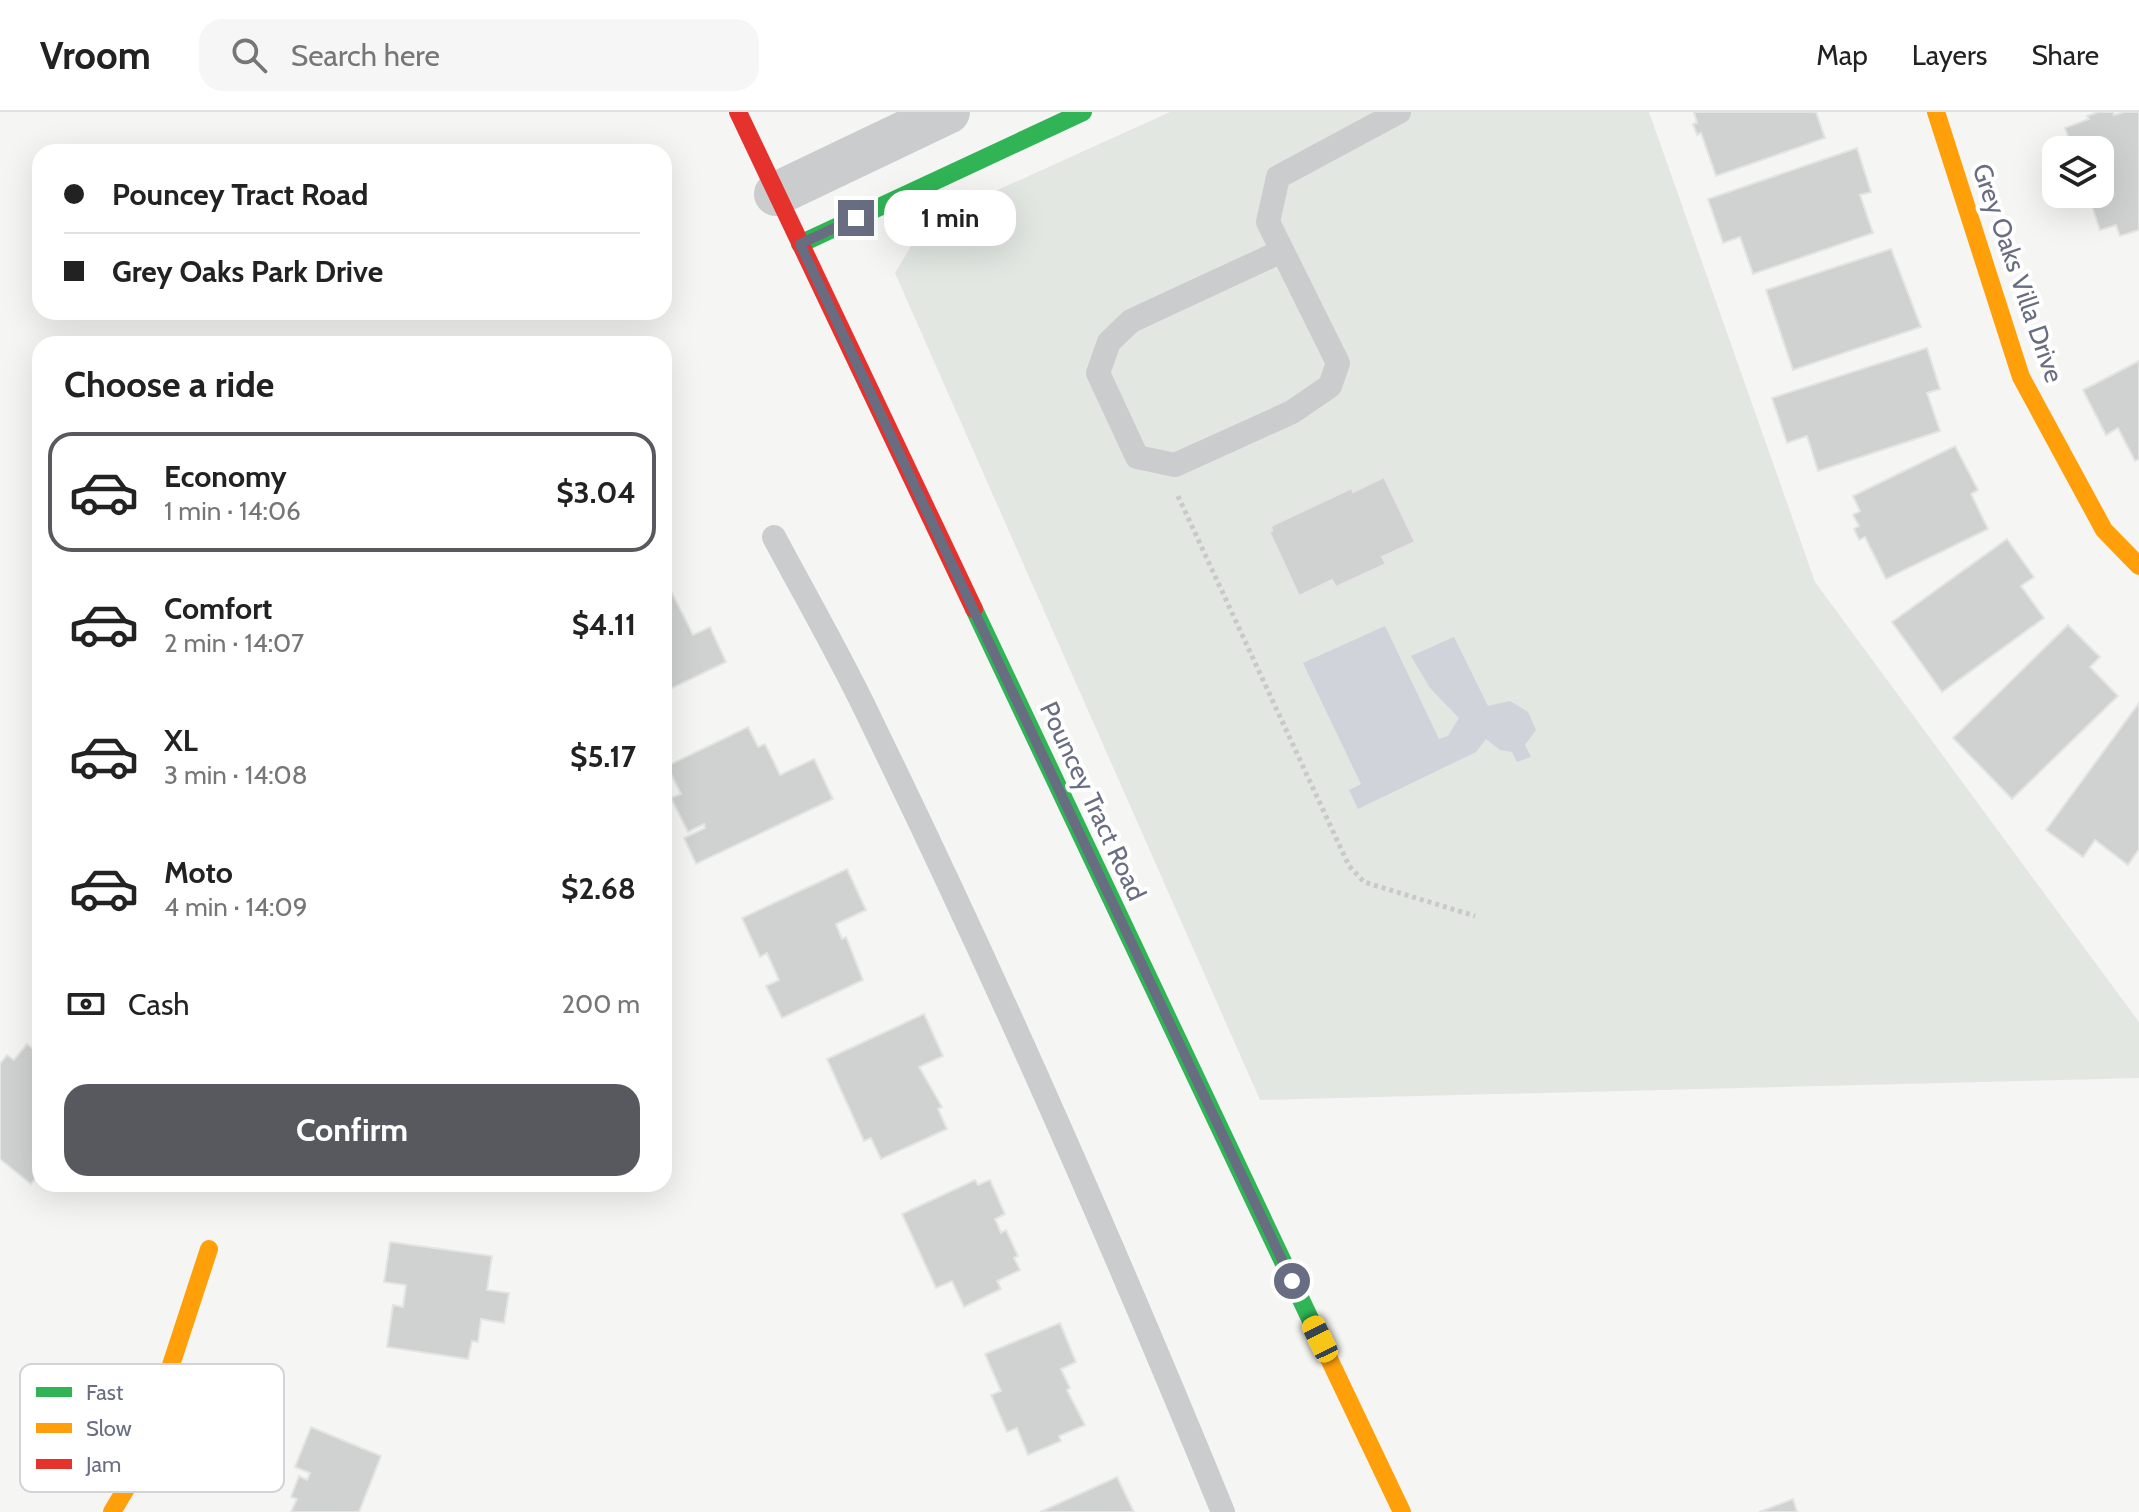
<!DOCTYPE html>
<html lang="en">
<head>
<meta charset="utf-8">
<style>
	:root { --surface:#fff; --page:#f6f6f6; --text:#222; --muted:#767676; --line:#e0e0e0; --accent:#58595f }
	body { margin:0; font-family:Cabin,sans-serif; background:var(--page); color:var(--text); height:100vh; display:flex; flex-direction:column; font-size:30px; white-space:nowrap }
	* { box-sizing:border-box; margin:0 }
	p { font-size:26px; color:var(--muted) }
	.icon { flex:none; width:44px; height:44px; fill:none; stroke:currentColor; stroke-width:2; stroke-linecap:round; stroke-linejoin:round }
	.map { position:relative; flex:1; overflow:hidden }
	.details { position:absolute; left:32px; top:224px; width:640px; height:856px; display:flex; flex-direction:column; background:var(--surface); border-radius:24px; box-shadow:0 8px 32px #0002 }
	.details>* { flex:none }
	.guide { position:absolute; left:32px; top:32px; width:640px; height:176px; border-radius:24px; box-shadow:0 8px 32px #0002; display:grid; align-content:center; height:176px; padding:0 32px; background:var(--surface) }
	.fabs { position:absolute; left:2042px; top:24px; display:grid; gap:16px }
	.fabs a { display:grid; place-items:center; width:72px; height:72px; border-radius:16px; background:var(--surface); box-shadow:0 8px 32px #0002; font-size:40px }
	.end { position:absolute; width:36px; height:36px; margin:-18px; border:10px solid #686d82; background:#fff; box-shadow:0 0 0 4px #fff }
	.from { border-radius:50% }
	.bubble { position:absolute; height:56px; border-radius:24px; background:var(--surface); box-shadow:0 8px 32px #0002; font-size:26px; font-weight:800; line-height:56px; text-align:center }
	.car { position:absolute; width:24px; height:48px; margin:-24px -12px; border-radius:10px; box-shadow:0 0 6px 2px #0007; background:linear-gradient(#f5c518 24%,#345 0 40%,#f5c518 0 76%,#345 0 86%,#f5c518 0) }
	.guide b { display:flex; align-items:center; gap:28px; height:76px; font-size:30px }
	.guide b+b { border-top:2px solid var(--line) }
	.guide i { width:20px; height:20px; background:var(--text) }
	ul { padding:0; list-style:none }
	li { display:flex; align-items:center; gap:24px; height:120px; margin:0 16px 12px; padding:0 16px; border:4px solid transparent; border-radius:24px }
	li div { flex:1 }
	li b { display:block; font-size:30px }
	li em { font-style:normal; font-weight:800 }
	li.selected { border-color:var(--accent) }
	li>.icon { width:72px; height:72px; stroke-width:1.5 }
	h2 { padding:0 32px; font-size:36px; line-height:96px }
	.pay { display:flex; align-items:center; gap:20px; height:88px; padding:0 32px; font-size:30px }
	.pay p { margin-inline-start:auto }
	.action { display:flex; gap:16px; margin-top:auto; padding:16px 32px }
	.action a { flex:1; height:92px; border-radius:24px; background:var(--accent); color:#fff; font-size:32px; font-weight:800; line-height:92px; text-align:center }
	header { display:flex; align-items:center; gap:48px; box-sizing:border-box; height:112px; padding:0 40px; background:var(--surface); border-bottom:2px solid var(--line) }
	header strong { font-size:38px }
	nav { display:flex; gap:44px; margin-inline-start:auto; font-size:28px }
	.search { width:560px; height:72px; background:var(--page); display:flex; align-items:center; gap:20px; box-sizing:border-box; padding:0 28px; border-radius:24px; color:var(--muted); font-size:30px }
	.map>svg:first-child { display:block }
	.green { fill:#e2e7e2 }
	.water { fill:#d0d3d9 }
	.building { fill:#d0d1d1; stroke:#e4e4e4; stroke-width:2 }
	.lines { fill:none; stroke-linecap:round; stroke-linejoin:round }
	.path { stroke:#c9c9ca; stroke-width:5; stroke-dasharray:4 4; stroke-linecap:butt }
	.lane { stroke:#cbccce; stroke-width:24 }
	.street { stroke:#cbccce; stroke-width:44 }
	.fast { stroke:#30b455; stroke-width:18 }
	.slow { stroke:#ff9f0a; stroke-width:18 }
	.jam { stroke:#e5322d; stroke-width:18 }
	.route { stroke:#686d82; stroke-width:10 }
	.labels { text-anchor:middle; stroke-width:8; stroke-linejoin:round; paint-order:stroke }
	.street-label { font-size:26px; fill:#686d82; stroke:#fff }
	.key { fill:#fff; stroke:#d2d3da; stroke-width:2 }
	.key-label { font-size:22px; fill:#686d82 }
</style>
</head>
<body>
<header>
<strong>Vroom</strong>
<div class="search"><svg class="icon" aria-label="search" viewBox="0 0 24 24"><circle cx="10" cy="10" r="6"/><path d="M15 15l6 6"/></svg>Search here</div>
<nav><a>Map</a><a>Layers</a><a>Share</a></nav>
</header>
<div class="map">
<svg width="2139" height="1400" viewBox="0 0 2139 1400">
	<rect width="100%" height="100%" fill="#f5f5f4"/>
	<polygon class="green" points="1170,0 1649,0 1815,470 2139,910 2139,966 1260,988 895,161 925,111"/>
	<polygon class="water" points="1385,514 1439,627 1448,624 1459,606 1430,576 1411,544 1454,525 1488,594 1510,589 1528,600 1536,618 1525,633 1531,645 1517,650 1512,640 1500,638 1486,627 1476,640 1358,697 1349,678 1361,672 1303,551"/>
	<g class="building">
		<polygon points="1694,0 1816,0 1825,26 1716,64 1701,21 1697,23 1693,12 1697,11"/>
		<polygon points="2098,0 2113,0 2114,3 2124,0 2139,0 2139,118 2120,124 2116,113 2100,118 2088,82 2100,82 2100,38 2073,38 2065,16 2089,7 2087,4"/>
		<polygon points="1857,36 1871,80 1860,83 1873,121 1753,162 1740,125 1723,131 1708,87"/>
		<polygon points="1891,137 1921,215 1793,258 1766,178"/>
		<polygon points="1927,236 1940,277 1927,281 1940,319 1818,359 1807,324 1787,331 1772,286"/>
		<polygon points="2139,249 2139,347 2135,349 2118,316 2106,323 2083,278"/>
		<polygon points="1955,334 1978,378 1971,382 1988,417 1886,467 1865,425 1859,428 1854,417 1859,414 1853,403 1860,399 1853,384"/>
		<polygon points="1384,365 1415,430 1382,445 1386,452 1336,475 1332,468 1299,484 1269,419 1272,419 1271,414 1352,376 1353,380"/>
		<polygon points="2007,427 2034,465 2021,474 2044,506 1942,580 1892,510"/>
		<polygon points="670,477 693,523 710,515 726,550 664,580 664,480"/>
		<polygon points="2068,513 2100,545 2090,555 2118,584 2012,687 1953,626"/>
		<polygon points="2139,591 2139,737 2128,753 2095,728 2083,745 2046,718"/>
		<polygon points="748,615 758,635 765,632 780,663 814,647 833,687 696,752 684,726 705,716 704,712 688,720 671,686 681,682 667,654"/>
		<polygon points="847,757 866,798 836,812 842,827 846,825 863,868 782,906 766,874 779,868 767,841 760,845 742,806"/>
		<polygon points="924,902 943,944 919,955 942,995 938,997 947,1017 881,1047 871,1026 864,1029 827,947"/>
		<polygon points="27,932 40,943 40,1060 31,1072 0,1047 0,952 7,943 14,948"/>
		<polygon points="975,1068 978,1073 990,1068 1005,1102 995,1107 1001,1121 1006,1118 1018,1144 1014,1146 1020,1158 997,1169 1001,1177 964,1195 952,1169 936,1176 902,1102"/>
		<polygon points="390,1130 492,1144 487,1178 509,1181 504,1211 481,1207 478,1230 472,1229 468,1247 387,1235 393,1193 403,1195 406,1173 384,1170"/>
		<polygon points="1060,1211 1076,1250 1061,1257 1070,1276 1067,1278 1085,1313 1059,1324 1061,1329 1028,1343 1017,1316 1007,1320 991,1283 1001,1279 985,1242"/>
		<polygon points="311,1315 381,1344 359,1400 291,1400 297,1387 291,1385 299,1364 307,1368 310,1361 295,1355"/>
		<polygon points="1117,1365 1134,1400 1040,1400"/>
		<polygon points="1793,1387 1797,1400 1759,1400"/>
	</g>
	<g class="lines">
		<polyline class="path" points="1178,384 1349,754 1364,770 1475,804"/>
		<g class="lane">
			<polyline points="1282,139 1131,209 1109,230 1098,261 1137,345 1175,353 1292,300 1330,274 1338,251 1268,110 1278,65 1399,0"/>
			<path d="M774 425C807 487 843 549 873 613 999 871 1114 1134 1223 1400"/>
		</g>
		<polyline class="street" points="776,82 948,0"/>
		<g class="fast">
			<polyline points="800,132 1083,0"/>
			<polyline points="974,497 1322,1232"/>
		</g>
		<g class="slow">
			<polyline points="1936,0 2021,265 2104,418 2139,454"/>
			<polyline points="1322,1232 1402,1400"/>
			<polyline points="112,1400 136,1360 209,1137"/>
		</g>
		<polyline class="jam" points="738,0 974,497"/>
	</g>
	<g class="lines">
		<polyline class="route" points="856,106 800,132 1292,1169"/>
	</g>
	<g class="labels">
		<g class="street-label">
			<text transform="translate(2018 161) rotate(71)" y="9">Grey Oaks Villa Drive</text>
			<text transform="translate(1093 689) rotate(65)" y="9">Pouncey Tract Road</text>
		</g>
	</g>
	<rect x="20" y="1252" width="264" height="128" rx="12" class="key"/>
	<rect x="36" y="1275" width="36" height="10" fill="#30b455"/>
	<rect x="36" y="1311" width="36" height="10" fill="#ff9f0a"/>
	<rect x="36" y="1347" width="36" height="10" fill="#e5322d"/>
	<g class="key-label">
		<text x="86" y="1288">Fast</text>
		<text x="86" y="1324">Slow</text>
		<text x="86" y="1360">Jam</text>
	</g>
</svg>
<div class="fabs">
<a><svg class="icon" aria-label="layers" viewBox="0 0 24 24"><path d="M12 4l9 5-9 5-9-5zM3 14l9 5 9-5"/></svg></a>
</div>
<i class="end from" style="left:1292px;top:1169px"></i>
<i class="end" style="left:856px;top:106px"></i>
<div class="bubble" style="left:884px;top:78px;width:132px">1 min</div>
<i class="car" style="left:1320px;top:1227px;rotate:334deg"></i>
<div class="guide">
<b><i class="from"></i>Pouncey Tract Road</b>
<b><i></i>Grey Oaks Park Drive</b>
</div>
<section class="details">
<h2>Choose a ride</h2>
<ul>
<li class="selected"><svg class="icon" aria-label="car" viewBox="0 0 24 24"><path d="M5 17H2v-5l4-1 3-4h7l3 4 3 1v5h-3M9 17h6M6 11h13"/><circle cx="7" cy="17" r="2"/><circle cx="17" cy="17" r="2"/></svg><div><b>Economy</b><p>1 min · 14:06</p></div><em>$3.04</em></li>
<li><svg class="icon" aria-label="car" viewBox="0 0 24 24"><path d="M5 17H2v-5l4-1 3-4h7l3 4 3 1v5h-3M9 17h6M6 11h13"/><circle cx="7" cy="17" r="2"/><circle cx="17" cy="17" r="2"/></svg><div><b>Comfort</b><p>2 min · 14:07</p></div><em>$4.11</em></li>
<li><svg class="icon" aria-label="car" viewBox="0 0 24 24"><path d="M5 17H2v-5l4-1 3-4h7l3 4 3 1v5h-3M9 17h6M6 11h13"/><circle cx="7" cy="17" r="2"/><circle cx="17" cy="17" r="2"/></svg><div><b>XL</b><p>3 min · 14:08</p></div><em>$5.17</em></li>
<li><svg class="icon" aria-label="car" viewBox="0 0 24 24"><path d="M5 17H2v-5l4-1 3-4h7l3 4 3 1v5h-3M9 17h6M6 11h13"/><circle cx="7" cy="17" r="2"/><circle cx="17" cy="17" r="2"/></svg><div><b>Moto</b><p>4 min · 14:09</p></div><em>$2.68</em></li>
</ul>
<div class="pay"><svg class="icon" aria-label="cash" viewBox="0 0 24 24"><path d="M3 7h18v10H3z"/><circle cx="12" cy="12" r="2"/></svg>Cash<p>200 m</p></div>
<div class="action"><a>Confirm</a></div>
</section>
</div>
</body>
</html>
